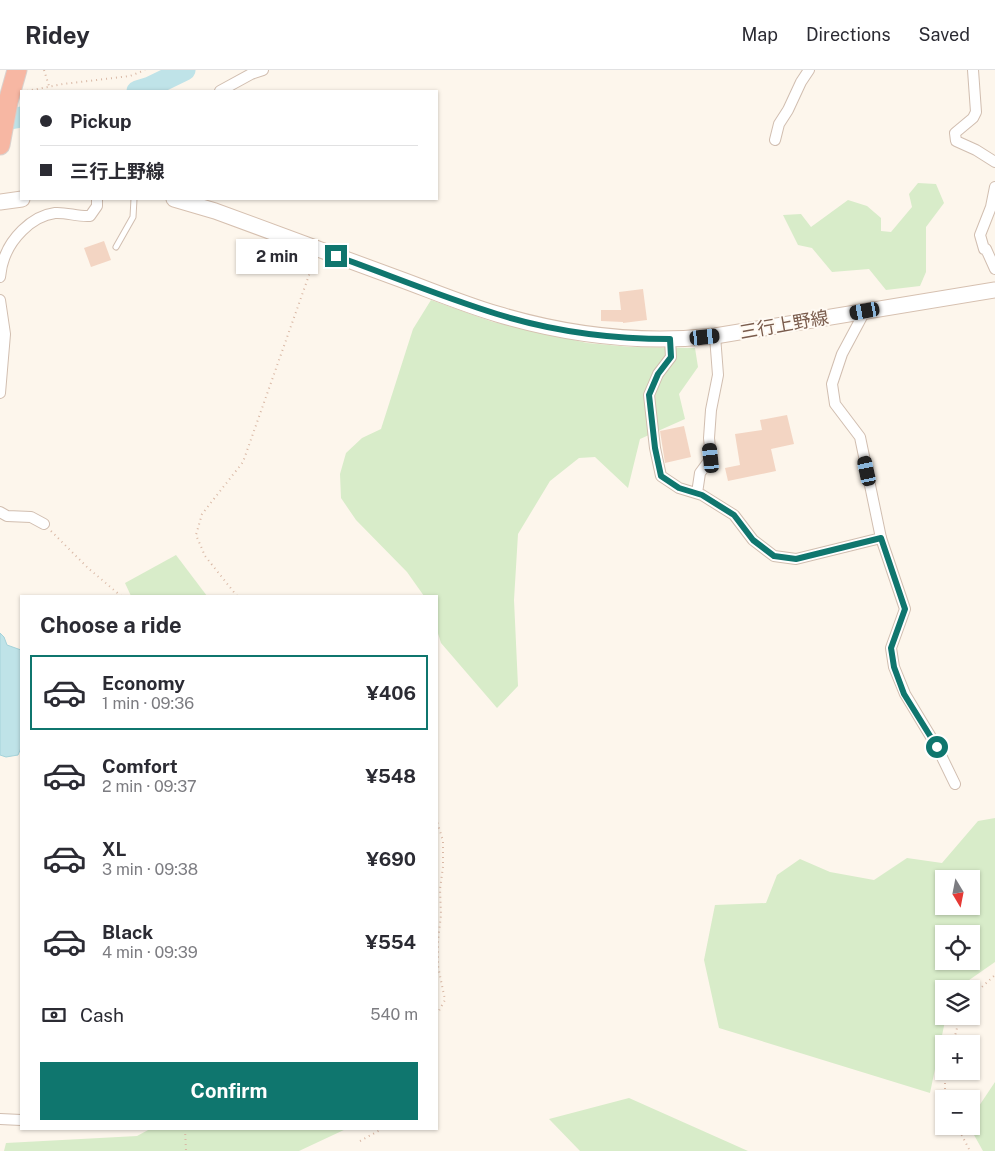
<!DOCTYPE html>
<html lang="en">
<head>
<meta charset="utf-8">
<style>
	:root { --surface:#fff; --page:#f2f2f3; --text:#2b2b33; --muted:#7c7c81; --line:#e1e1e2; --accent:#0f766e }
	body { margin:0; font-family:"Public Sans","Noto Sans JP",sans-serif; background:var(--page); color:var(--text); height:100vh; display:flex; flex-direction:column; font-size:19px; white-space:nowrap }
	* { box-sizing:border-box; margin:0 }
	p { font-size:16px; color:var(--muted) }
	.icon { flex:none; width:28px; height:28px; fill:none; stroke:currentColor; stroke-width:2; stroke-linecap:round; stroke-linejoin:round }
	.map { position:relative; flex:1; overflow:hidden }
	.side { position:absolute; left:20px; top:525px; width:418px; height:535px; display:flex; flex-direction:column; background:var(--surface); border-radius:0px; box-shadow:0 1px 4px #0004 }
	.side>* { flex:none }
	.guide { position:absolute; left:20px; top:20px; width:418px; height:110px; border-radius:0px; box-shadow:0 1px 4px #0004; display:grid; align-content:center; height:110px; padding:0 20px; background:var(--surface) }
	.needle { width:32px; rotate:170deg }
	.controls { position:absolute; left:935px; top:800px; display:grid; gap:10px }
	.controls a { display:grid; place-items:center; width:45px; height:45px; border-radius:0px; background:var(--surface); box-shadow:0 1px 4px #0004; font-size:25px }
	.end { position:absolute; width:22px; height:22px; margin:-11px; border:6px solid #0f766e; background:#fff; box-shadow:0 0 0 2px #fff }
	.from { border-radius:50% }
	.bubble { position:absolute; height:35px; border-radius:0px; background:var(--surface); box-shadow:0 1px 4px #0004; font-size:16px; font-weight:700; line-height:35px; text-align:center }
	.car { position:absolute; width:15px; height:30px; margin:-15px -8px; border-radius:6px; box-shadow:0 0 4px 1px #0007; background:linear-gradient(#222 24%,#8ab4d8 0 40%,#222 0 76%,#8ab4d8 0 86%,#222 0) }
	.guide b { display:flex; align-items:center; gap:18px; height:48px; font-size:19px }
	.guide b+b { border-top:1px solid var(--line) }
	.guide i { width:12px; height:12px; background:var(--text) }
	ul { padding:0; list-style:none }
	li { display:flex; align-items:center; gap:15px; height:75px; margin:0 10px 8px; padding:0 10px; border:2px solid transparent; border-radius:0px }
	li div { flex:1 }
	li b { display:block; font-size:19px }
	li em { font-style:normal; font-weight:700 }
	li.on { border-color:var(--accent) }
	li>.icon { width:45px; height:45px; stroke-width:1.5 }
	h2 { padding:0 20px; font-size:22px; line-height:60px }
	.pay { display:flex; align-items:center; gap:12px; height:55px; padding:0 20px; font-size:19px }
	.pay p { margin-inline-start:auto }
	.button { display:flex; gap:10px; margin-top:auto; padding:10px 20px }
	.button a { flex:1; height:58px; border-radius:0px; background:var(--accent); color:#fff; font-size:20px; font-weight:700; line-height:58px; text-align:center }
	header { display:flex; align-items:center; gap:30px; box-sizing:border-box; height:70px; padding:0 25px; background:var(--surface); border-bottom:1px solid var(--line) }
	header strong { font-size:24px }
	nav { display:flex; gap:28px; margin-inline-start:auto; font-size:18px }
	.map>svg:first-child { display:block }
	.green { fill:#d8ecc9; fill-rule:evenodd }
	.water { fill:#bfe3e8; stroke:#a5d3da }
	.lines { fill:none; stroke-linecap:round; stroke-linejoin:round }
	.river { stroke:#bfe3e8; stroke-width:21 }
	.building { fill:#f3d5c3 }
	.lane-casing { stroke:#d1beb0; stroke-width:7 }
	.street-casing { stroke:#d1beb0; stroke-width:12 }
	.secondary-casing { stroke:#d6c0b0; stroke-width:17 }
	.highway-casing { stroke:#dad1cd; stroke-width:21 }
	.path { stroke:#d9b8a5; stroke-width:2; stroke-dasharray:1 4; stroke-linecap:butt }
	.lane { stroke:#fff; stroke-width:5 }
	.street { stroke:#fff; stroke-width:10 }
	.secondary { stroke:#fff; stroke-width:15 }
	.highway { stroke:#f7b7a3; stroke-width:19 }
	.route { stroke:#0f766e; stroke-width:6 }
	.labels { text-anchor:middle; stroke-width:4; stroke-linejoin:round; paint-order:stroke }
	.street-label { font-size:18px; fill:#7a5c4d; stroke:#fffaf3 }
</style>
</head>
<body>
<header>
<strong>Ridey</strong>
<nav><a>Map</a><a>Directions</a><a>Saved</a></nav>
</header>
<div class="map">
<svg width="995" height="1081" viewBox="0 0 995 1081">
	<rect width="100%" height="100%" fill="#fdf6ec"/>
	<g class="green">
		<polygon points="918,113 936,114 944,133 926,157 926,202 920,216 886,220 869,199 832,202 812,178 798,175 783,145 801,144 811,157 848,130 867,136 881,148 881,161 891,162 912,137 909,124"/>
		<polygon points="431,230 493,252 587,273 632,277 695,278 698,297 679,324 685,349 640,369 628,418 595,387 579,388 550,411 518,464 514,530 518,616 497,638 441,573 436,557 436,526 424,526 407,502 356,450 341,428 340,404 346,383 362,368 381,359 413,259"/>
		<polygon points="176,485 207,526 131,526 125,513"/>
		<path d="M995 748V892L962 915 961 919H944V946H947L945 951 930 1023 719 958 704 890 715 835 766 833 777 805 800 789 830 802 874 810 907 788 942 793 978 751ZM944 809H971V836H944ZM944 864H971V891H944Z"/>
		<polygon points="995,1012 995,1081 983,1081 969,1056 971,1056 971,1048"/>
		<polygon points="629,1028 748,1081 580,1081 549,1049"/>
		<polygon points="150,1059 346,1059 299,1081 4,1081 6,1073 137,1066"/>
	</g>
	<polygon class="water" points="0,563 4,567 7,575 21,580 21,678 18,685 6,687 0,685"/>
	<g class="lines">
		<g class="river">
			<polyline points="137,21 150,17 185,0"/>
			<polyline points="0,51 21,47"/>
		</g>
	</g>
	<g class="building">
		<polygon points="104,171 111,190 91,197 84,178"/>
		<polygon points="643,219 647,250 623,253 623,252 601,251 601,240 621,240 619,222"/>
		<polygon points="787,345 794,374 771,379 776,401 728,411 725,398 740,395 735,364 762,360 760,350"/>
		<polygon points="684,356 691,387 665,393 660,361"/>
	</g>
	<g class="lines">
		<g class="lane-casing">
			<polyline id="lane" points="116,177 133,147 134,129"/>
		</g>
		<g class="street-casing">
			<g id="street">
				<polyline points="973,0 976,42 973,48 955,63 956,71 976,80 995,92"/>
				<polyline points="220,21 251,4 263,0"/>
				<polyline points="775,70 779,54 788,40 801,12 809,0"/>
				<polyline points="995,117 991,137 980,165 984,179 986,179 995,199"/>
				<path d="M0 207C1 202 1 197 3 192 9 170 31 146 55 143 66 142 78 147 90 146L97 136V129"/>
				<polyline points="0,230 5,264 0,323"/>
				<polyline points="865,241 842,284 832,314 835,334 860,367 881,468 905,539 891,578 894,597 905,624 937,677 955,714"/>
				<polyline points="670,269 671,287 658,304 649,325 655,378 661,406 679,418 702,425 734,445 753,470 774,486 796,489 881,468"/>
				<polyline points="697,423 700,403 711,388 709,368 711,340 718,305 715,266"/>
				<polyline points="0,442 7,446 31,447 44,454"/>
				<polyline points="0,1049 21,1050"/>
			</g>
		</g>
		<g class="secondary-casing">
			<g id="secondary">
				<path d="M174 129 215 141C276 163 336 186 397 208 430 220 463 234 497 244 567 265 642 274 715 266L995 220"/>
				<polyline points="0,132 22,129"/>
			</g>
		</g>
		<g class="highway-casing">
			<polyline id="highway" points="0,75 8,32 17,0"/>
		</g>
		<g class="path">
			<polyline points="44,0 49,16"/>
			<polyline points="27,21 63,14 130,6 145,0"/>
			<polyline points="51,461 88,498 121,526"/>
			<polyline points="237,526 205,486 196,465 202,444 243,392 314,191"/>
			<polyline points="436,748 443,771 443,797 440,819 441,845 438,871 438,896 445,930 436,946"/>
			<polyline points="971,927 995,905"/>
			<polyline points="953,974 960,946"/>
			<polyline points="945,1029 945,1012 947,1001"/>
			<polyline points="957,1056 970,1081"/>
			<polyline points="185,1059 186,1081"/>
			<polyline points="360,1071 382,1059"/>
		</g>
		<use href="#lane" class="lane"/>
		<use href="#street" class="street"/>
		<use href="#secondary" class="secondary"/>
		<use href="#highway" class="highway"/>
	</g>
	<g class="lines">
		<path class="route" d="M336 186C389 205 442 227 497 244 552 261 612 269 670 269L671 287 658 304 649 325 655 378 661 406 679 418 702 425 734 445 753 470 774 486 796 489 881 468 905 539 891 578 894 597 904 624 937 677"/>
	</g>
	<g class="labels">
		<g class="street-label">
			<text transform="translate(784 255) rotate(-10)" y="6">三行上野線</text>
		</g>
	</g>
</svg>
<div class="controls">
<a><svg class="needle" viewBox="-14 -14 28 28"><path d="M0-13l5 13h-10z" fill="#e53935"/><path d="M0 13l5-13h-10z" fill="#7c7c81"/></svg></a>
<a><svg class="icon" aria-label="locate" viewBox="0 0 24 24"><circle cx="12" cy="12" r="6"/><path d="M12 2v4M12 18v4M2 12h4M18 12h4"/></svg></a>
<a><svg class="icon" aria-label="layers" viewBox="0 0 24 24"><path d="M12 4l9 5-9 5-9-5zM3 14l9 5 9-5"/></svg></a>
<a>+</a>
<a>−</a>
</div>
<i class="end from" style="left:937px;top:677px"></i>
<i class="end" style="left:336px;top:186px"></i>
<div class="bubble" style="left:236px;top:169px;width:82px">2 min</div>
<i class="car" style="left:865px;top:241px;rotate:260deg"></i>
<i class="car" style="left:705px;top:267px;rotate:84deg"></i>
<i class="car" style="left:711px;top:388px;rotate:354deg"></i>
<i class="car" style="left:867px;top:401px;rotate:348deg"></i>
<div class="guide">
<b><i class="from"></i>Pickup</b>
<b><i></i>三行上野線</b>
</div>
<section class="side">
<h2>Choose a ride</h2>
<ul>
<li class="on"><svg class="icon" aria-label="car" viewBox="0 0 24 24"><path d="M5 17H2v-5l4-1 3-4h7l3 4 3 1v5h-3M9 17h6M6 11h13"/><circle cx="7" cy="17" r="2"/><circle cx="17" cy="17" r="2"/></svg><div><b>Economy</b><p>1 min · 09:36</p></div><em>¥406</em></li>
<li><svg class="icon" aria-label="car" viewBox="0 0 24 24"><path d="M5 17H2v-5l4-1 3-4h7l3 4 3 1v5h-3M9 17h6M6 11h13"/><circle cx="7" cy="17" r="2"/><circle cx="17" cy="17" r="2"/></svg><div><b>Comfort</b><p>2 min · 09:37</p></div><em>¥548</em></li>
<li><svg class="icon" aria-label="car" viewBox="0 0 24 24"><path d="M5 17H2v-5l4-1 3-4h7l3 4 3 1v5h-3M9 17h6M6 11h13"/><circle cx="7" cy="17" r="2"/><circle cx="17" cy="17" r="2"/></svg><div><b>XL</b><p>3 min · 09:38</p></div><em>¥690</em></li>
<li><svg class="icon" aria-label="car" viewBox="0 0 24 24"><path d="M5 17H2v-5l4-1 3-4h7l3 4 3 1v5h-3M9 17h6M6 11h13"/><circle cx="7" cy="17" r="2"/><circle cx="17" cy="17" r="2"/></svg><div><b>Black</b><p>4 min · 09:39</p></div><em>¥554</em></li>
</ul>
<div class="pay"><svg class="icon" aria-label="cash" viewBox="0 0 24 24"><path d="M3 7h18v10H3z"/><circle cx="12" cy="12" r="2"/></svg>Cash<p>540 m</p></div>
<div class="button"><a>Confirm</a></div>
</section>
</div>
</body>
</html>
